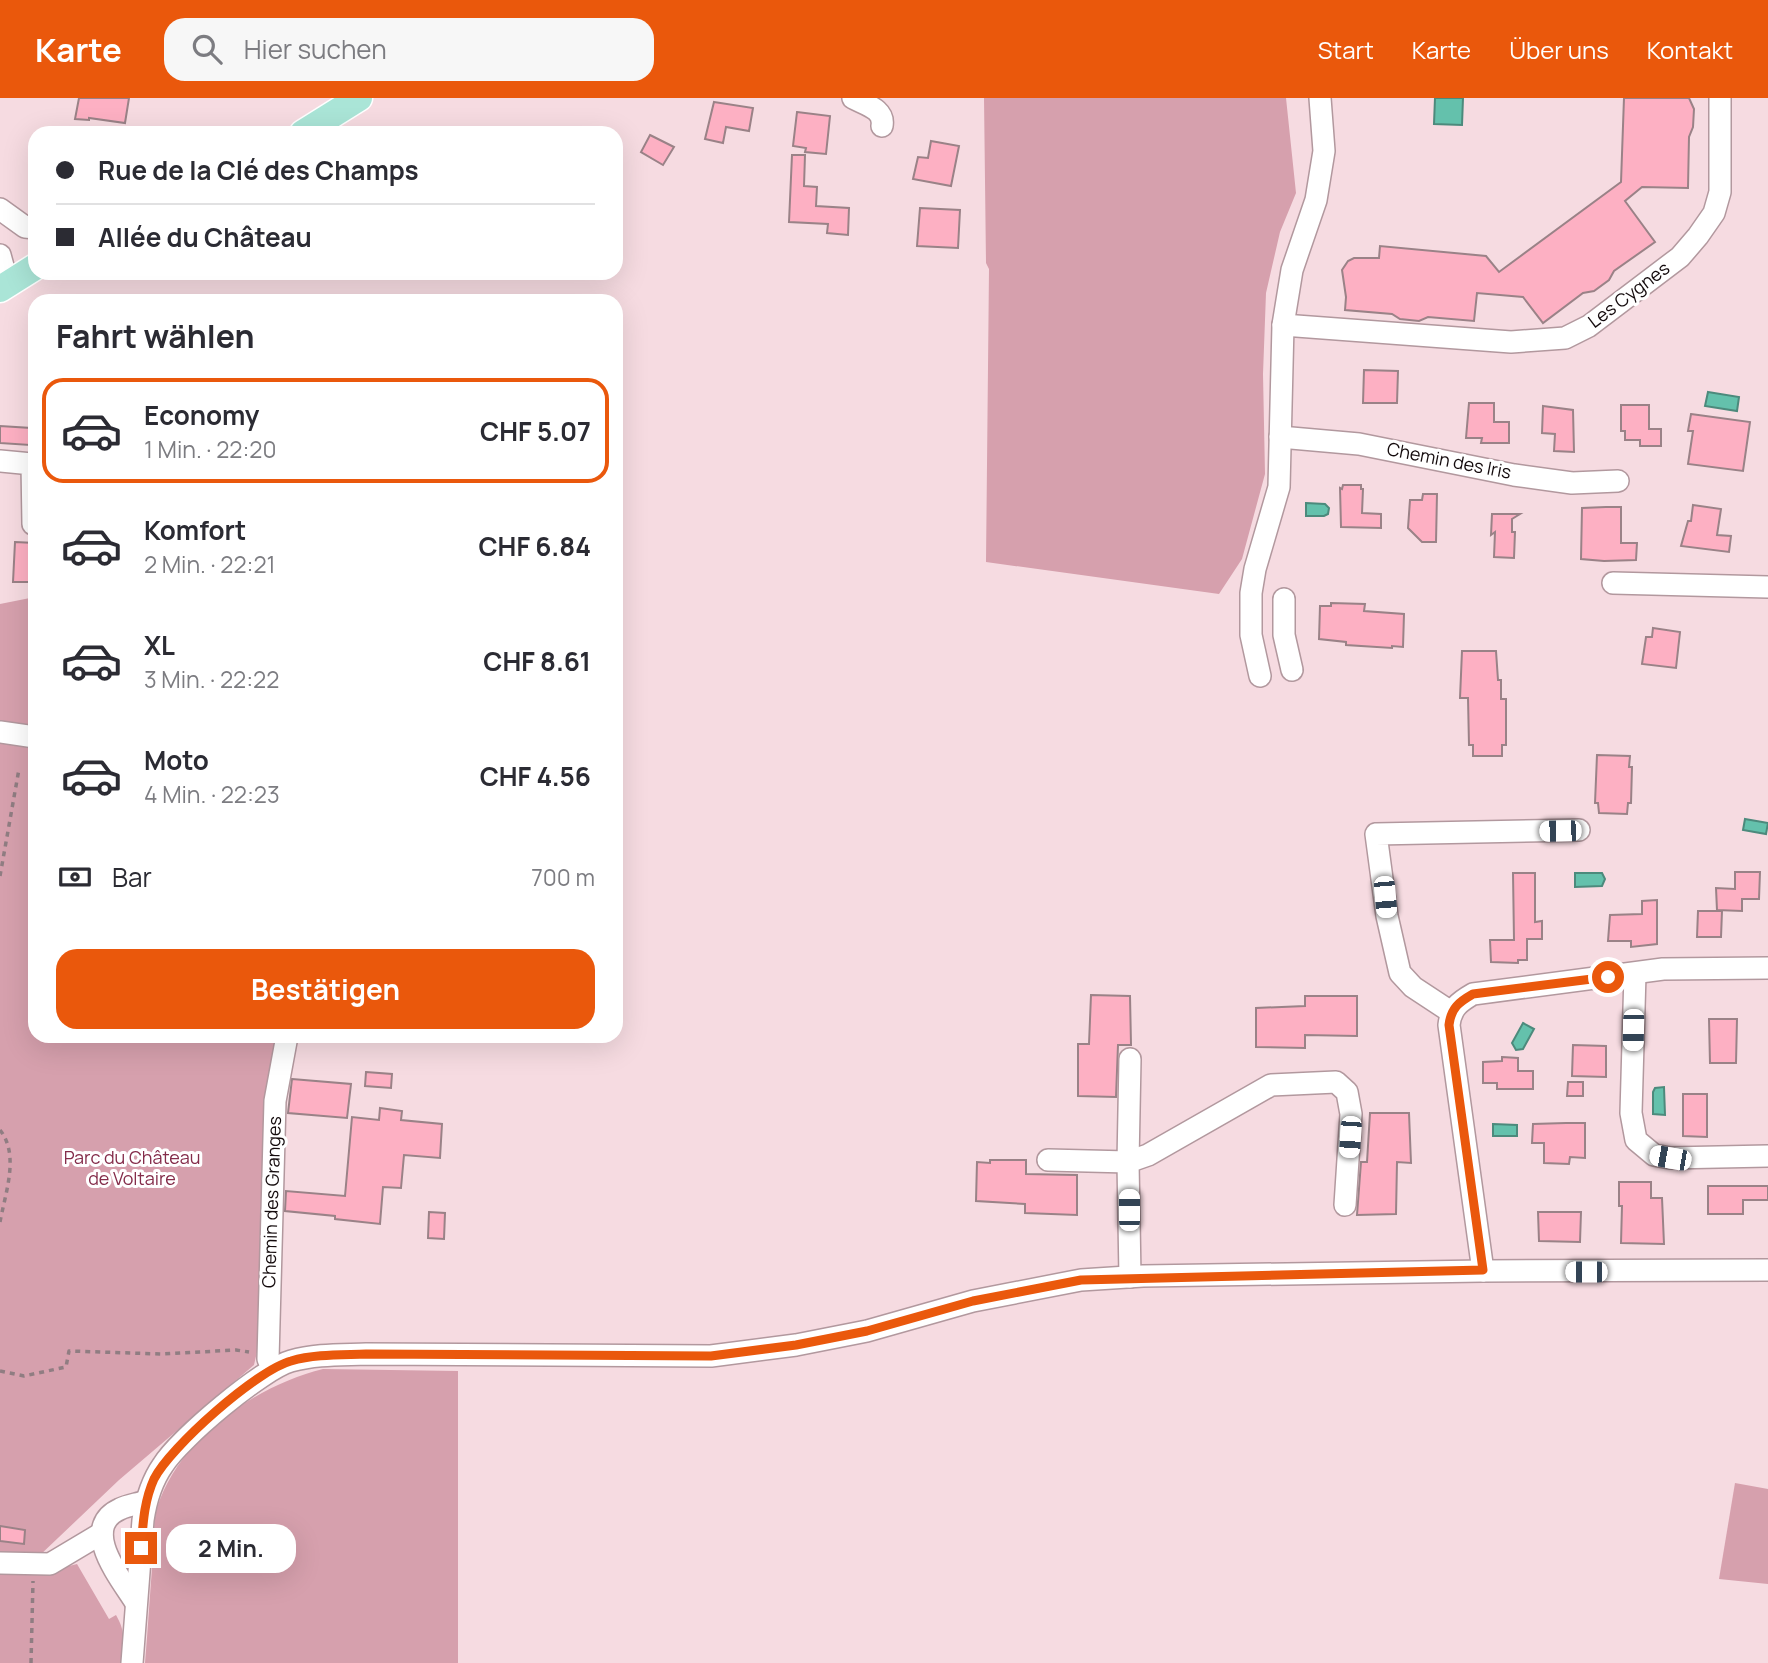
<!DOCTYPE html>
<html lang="de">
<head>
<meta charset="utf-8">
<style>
	:root { --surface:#fff; --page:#f7f7f7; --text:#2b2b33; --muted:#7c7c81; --line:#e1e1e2; --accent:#ea580c }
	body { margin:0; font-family:Manrope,sans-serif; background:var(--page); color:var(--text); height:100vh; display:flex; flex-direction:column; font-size:26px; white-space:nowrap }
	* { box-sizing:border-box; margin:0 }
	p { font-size:23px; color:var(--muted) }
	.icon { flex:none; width:38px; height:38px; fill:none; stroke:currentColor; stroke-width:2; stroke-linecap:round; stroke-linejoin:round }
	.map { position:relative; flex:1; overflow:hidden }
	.panel { position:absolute; left:28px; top:196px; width:595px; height:749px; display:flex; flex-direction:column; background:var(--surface); border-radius:21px; box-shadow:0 7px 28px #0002 }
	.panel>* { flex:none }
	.guide { position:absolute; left:28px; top:28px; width:595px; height:154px; border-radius:21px; box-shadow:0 7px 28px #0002; display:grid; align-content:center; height:154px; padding:0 28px; background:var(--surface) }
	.end { position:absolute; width:32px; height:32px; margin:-16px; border:9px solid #ea580c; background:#fff; box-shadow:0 0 0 4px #fff }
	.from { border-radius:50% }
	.bubble { position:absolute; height:49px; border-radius:21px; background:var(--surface); box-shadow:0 7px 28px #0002; font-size:23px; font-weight:700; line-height:49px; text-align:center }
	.car { position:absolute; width:21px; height:42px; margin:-21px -10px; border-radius:9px; box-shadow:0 0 5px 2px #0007; background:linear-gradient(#fff 24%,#345 0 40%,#fff 0 76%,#345 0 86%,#fff 0) }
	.guide b { display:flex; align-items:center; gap:24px; height:66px; font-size:26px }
	.guide b+b { border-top:2px solid var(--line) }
	.guide i { width:18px; height:18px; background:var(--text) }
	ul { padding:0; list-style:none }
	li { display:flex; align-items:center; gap:21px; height:105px; margin:0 14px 10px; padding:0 14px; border:4px solid transparent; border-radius:21px }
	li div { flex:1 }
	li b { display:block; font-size:26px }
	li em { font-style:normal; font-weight:700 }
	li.selected { border-color:var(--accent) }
	li>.icon { width:63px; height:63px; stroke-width:1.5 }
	h2 { padding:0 28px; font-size:32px; line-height:84px }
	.pay { display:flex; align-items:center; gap:18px; height:77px; padding:0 28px; font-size:26px }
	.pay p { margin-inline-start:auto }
	.cta { display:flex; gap:14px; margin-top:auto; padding:14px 28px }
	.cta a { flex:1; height:80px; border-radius:21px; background:var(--accent); color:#fff; font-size:28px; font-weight:700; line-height:80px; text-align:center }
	header { display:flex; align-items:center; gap:42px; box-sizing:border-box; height:98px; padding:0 35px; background:var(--accent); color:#fff }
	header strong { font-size:33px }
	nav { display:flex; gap:38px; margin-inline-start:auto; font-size:24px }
	.search { width:490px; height:63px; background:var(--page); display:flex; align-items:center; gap:18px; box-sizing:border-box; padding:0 24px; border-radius:21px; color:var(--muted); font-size:26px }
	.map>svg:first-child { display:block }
	.green { fill:#d6a0ad }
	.water { fill:#64c1ac; stroke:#4c8a7c; stroke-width:2 }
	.building { fill:#fdb0c3; stroke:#9a8287; stroke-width:2 }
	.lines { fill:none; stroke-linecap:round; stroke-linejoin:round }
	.minor-casing { stroke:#b2989e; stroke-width:24 }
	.major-casing { stroke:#fff; stroke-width:29 }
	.path { stroke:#907d82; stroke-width:3.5; stroke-dasharray:5 5; stroke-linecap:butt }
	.minor { stroke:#fff; stroke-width:21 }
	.major { stroke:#aae5d7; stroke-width:26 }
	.route { stroke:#ea580c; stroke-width:9 }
	.labels { text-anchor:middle; stroke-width:6; stroke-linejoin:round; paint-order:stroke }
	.street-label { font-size:18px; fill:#140b0d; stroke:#fff }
	.park-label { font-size:18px; fill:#842c4a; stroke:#fff }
</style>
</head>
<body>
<header>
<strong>Karte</strong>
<div class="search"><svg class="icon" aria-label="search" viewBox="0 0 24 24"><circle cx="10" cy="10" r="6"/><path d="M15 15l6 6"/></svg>Hier suchen</div>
<nav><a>Start</a><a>Karte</a><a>Über uns</a><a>Kontakt</a></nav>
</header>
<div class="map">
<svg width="1768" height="1565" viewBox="0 0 1768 1565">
	<rect width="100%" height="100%" fill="#f6dbe1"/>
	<g class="green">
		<polygon points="984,0 1286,0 1296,95 1280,134 1266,195 1263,276 1265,376 1242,461 1219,496 986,464 989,171 986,165"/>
		<polygon points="35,499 35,631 0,626 0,506"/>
		<polygon points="0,642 35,648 35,938 279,938 262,1232 254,1267 119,1382 38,1459 0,1457"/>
		<path d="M323 1271 458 1273V1565H145C148 1529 150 1494 153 1458 154 1442 153 1424 157 1410 179 1340 255 1288 323 1271Z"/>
		<polygon points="1735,1385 1768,1391 1768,1486 1719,1481"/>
		<path d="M77 1466 109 1521 116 1517C126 1534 124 1546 123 1565H0V1470L45 1474Z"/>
	</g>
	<g class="water">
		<polygon points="1435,0 1463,0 1462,27 1434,26"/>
		<polygon points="1708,294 1739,299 1737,313 1705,308"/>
		<polygon points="1306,405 1325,406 1329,410 1328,416 1324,418 1306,418"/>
		<polygon points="1745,721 1768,725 1766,736 1743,732"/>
		<polygon points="1575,775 1602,775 1605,781 1602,788 1575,789"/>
		<polygon points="1523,925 1534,931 1523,951 1516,952 1512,945"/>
		<polygon points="1664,989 1665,1017 1653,1016 1653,994 1655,990"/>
		<polygon points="1493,1026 1517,1027 1517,1038 1493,1038"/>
	</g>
	<g class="building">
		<polygon points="79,0 129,0 125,25 89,20 89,22 75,21"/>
		<polygon points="1624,0 1689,0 1694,11 1693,29 1689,39 1688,90 1642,89 1625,103 1655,144 1614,173 1609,182 1594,193 1583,195 1543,225 1523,199 1477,195 1474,223 1428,219 1419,223 1400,221 1392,216 1345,212 1346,199 1342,172 1348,163 1354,160 1379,160 1380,148 1486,158 1499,174 1621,84"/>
		<polygon points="714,4 753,10 749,33 726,29 723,45 705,41"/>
		<polygon points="797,14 830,18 826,56 805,54 806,50 793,48"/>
		<polygon points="650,37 674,49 663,67 641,54"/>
		<polygon points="931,43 959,48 951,88 913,81 918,59 928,60"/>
		<polygon points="792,57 805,57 804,88 817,89 816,108 849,110 848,137 827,135 828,126 789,124"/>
		<polygon points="920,110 960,112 958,150 917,148"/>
		<polygon points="1364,272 1398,273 1397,305 1363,305"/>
		<polygon points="1469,305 1494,305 1494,324 1509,324 1509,345 1481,345 1482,340 1466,340"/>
		<polygon points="1621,307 1649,307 1649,331 1661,331 1661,348 1640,348 1640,342 1625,342 1625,333 1621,333"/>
		<polygon points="1543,308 1573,312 1574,354 1554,353 1555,336 1542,335"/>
		<polygon points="1691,316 1750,324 1743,373 1688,366 1693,333 1688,333"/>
		<polygon points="0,328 31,330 30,347 0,345"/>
		<polygon points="1343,387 1361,387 1361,391 1363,391 1362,415 1381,416 1381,430 1341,429 1340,390 1342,391"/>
		<polygon points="1423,396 1437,396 1436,444 1422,444 1408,430 1410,402 1422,402"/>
		<polygon points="1693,407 1721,411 1717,437 1731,438 1729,454 1681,448 1688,423 1691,423"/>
		<polygon points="1606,409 1621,409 1621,445 1637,445 1636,462 1604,463 1581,461 1582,410"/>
		<polygon points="1492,416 1520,416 1512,421 1512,434 1515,434 1514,460 1494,459 1495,434 1491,437"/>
		<polygon points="15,444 35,445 35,484 13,484"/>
		<polygon points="1331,505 1365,506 1364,513 1404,516 1403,549 1392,548 1392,550 1346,547 1346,544 1319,541 1320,508 1331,508"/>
		<polygon points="1653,530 1680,534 1676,570 1642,566 1646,539 1652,539"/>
		<polygon points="1462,553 1496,553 1498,582 1501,582 1501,601 1506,601 1506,647 1502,647 1502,658 1473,658 1473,647 1469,647 1468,600 1460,600"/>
		<polygon points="1597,657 1630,658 1629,669 1632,669 1631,705 1628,705 1627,716 1599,715 1598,705 1595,705"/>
		<polygon points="1735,774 1760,774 1759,801 1742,801 1742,813 1717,812 1716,790 1735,791"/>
		<polygon points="1513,775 1535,775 1535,824 1542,823 1542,841 1527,841 1527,862 1518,862 1518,865 1491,864 1490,842 1514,842"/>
		<polygon points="1657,802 1657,846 1631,849 1631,843 1608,843 1610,817 1642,816 1642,803"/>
		<polygon points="1698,813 1722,813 1721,839 1697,839"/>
		<polygon points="1091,897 1130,898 1131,947 1118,947 1116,999 1078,998 1078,946 1089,946"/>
		<polygon points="1305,898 1357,898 1357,938 1305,937 1305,950 1256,949 1256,910 1305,908"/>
		<polygon points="1709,921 1737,921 1736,965 1710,965"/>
		<polygon points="1573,947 1606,948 1606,979 1572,978"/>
		<polygon points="1502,959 1518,960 1518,973 1533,973 1533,991 1497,991 1497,985 1483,985 1483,964 1502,963"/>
		<polygon points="366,974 392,976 391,990 365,988"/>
		<polygon points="292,981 351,986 347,1020 288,1015"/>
		<polygon points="1568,984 1583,984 1583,998 1567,998"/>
		<polygon points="1683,996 1707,996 1707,1039 1683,1038"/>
		<polygon points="380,1010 402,1013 401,1022 442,1026 440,1060 404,1057 401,1090 383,1089 380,1126 335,1121 335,1118 285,1113 286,1093 345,1098 352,1019 379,1022"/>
		<polygon points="1370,1015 1409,1015 1411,1065 1397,1064 1396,1116 1357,1117 1361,1064 1367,1064"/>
		<polygon points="1566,1025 1585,1025 1585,1060 1570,1059 1569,1066 1544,1065 1544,1045 1532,1045 1533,1026"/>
		<polygon points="990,1062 1026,1062 1026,1076 1077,1077 1077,1117 1025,1115 1025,1106 976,1103 977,1064 990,1065"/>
		<polygon points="1619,1084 1651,1084 1651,1100 1662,1100 1664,1146 1621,1145 1622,1108 1619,1108"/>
		<polygon points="1708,1088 1768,1088 1768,1102 1743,1102 1743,1116 1708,1116"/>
		<polygon points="429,1114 445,1115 444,1141 428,1140"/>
		<polygon points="1538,1114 1581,1114 1580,1144 1539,1143"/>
		<polygon points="0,1428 25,1432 24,1446 0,1443"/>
	</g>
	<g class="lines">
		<g class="minor-casing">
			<g id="minor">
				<path d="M853 0C866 7 885 11 882 28"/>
				<polyline points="0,111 25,129 35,130"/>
				<polyline points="0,157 3,168 0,190"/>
				<polyline points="1283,227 1511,244 1565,240 1589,228 1680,159 1698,138 1714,115 1720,94 1720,0"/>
				<polyline points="1280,339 1359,346 1514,377 1572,385 1618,383"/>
				<polyline points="0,363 32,366 33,426"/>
				<polyline points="1613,485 1768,489"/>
				<polyline points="1284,501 1284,537 1292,572"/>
				<polyline points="1260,578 1251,537 1251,495 1255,471 1279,389 1283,227 1292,172 1316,102 1324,53 1320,0"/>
				<polyline points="0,634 35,639"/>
				<polyline points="1635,876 1631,1015 1636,1042 1654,1057 1670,1060 1768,1058"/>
				<polyline points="1451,914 1413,889 1400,875 1387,818 1376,736 1579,732"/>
				<polyline points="1048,1062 1128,1064 1130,961"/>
				<path d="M1483 1173 1449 927C1451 910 1459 904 1473 896L1663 871 1768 870"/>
				<polyline points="1130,1179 1128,1064 1148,1057 1271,987 1336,984 1347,994 1351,1016 1345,1107"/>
				<polyline points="272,1270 268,1261 275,1003 287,938"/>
				<polyline points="0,1465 50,1466 102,1435"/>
				<path d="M136 1505C122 1482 78 1430 120 1411 128 1407 138 1406 146 1403"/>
				<path d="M132 1565 143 1422C146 1402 151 1384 163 1367 179 1341 262 1271 291 1263 316 1256 341 1257 366 1256L711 1258 796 1247 867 1233 973 1203 1081 1182 1143 1178 1483 1173 1768 1172"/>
			</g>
		</g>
		<g class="major-casing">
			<g id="major">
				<polyline points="303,35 359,0"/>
				<polyline points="0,191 35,169"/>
			</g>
		</g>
		<g class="path">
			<polyline points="0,778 19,671"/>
			<path d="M0 1032C20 1057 5 1096 0 1124"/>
			<polyline points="0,1273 24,1278 66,1269 69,1253 161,1256 236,1252 249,1254"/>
			<polyline points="31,1565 33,1483"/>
		</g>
		<use href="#minor" class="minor"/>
		<use href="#major" class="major"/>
	</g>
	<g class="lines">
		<path class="route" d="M141 1450C143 1426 144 1403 154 1381 170 1349 257 1272 291 1263 315 1256 341 1257 366 1256L711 1258 796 1247 867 1233 973 1203 1081 1182 1483 1172 1449 927C1451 910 1459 904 1473 896L1608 879"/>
	</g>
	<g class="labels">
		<g class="street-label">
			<text transform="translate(1629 197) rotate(-37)" y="6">Les Cygnes</text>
			<text transform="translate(1449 363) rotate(11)" y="6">Chemin des Iris</text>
			<text transform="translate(272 1104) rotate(-88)" y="6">Chemin des Granges</text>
		</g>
		<g class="park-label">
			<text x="132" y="1066">Parc du Château<tspan x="132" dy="21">de Voltaire</tspan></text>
		</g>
	</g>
</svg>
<i class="end from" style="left:1608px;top:879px"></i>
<i class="end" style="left:141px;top:1450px"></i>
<div class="bubble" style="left:166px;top:1426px;width:130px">2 Min.</div>
<i class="car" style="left:1560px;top:733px;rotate:269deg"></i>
<i class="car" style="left:1385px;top:799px;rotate:175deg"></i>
<i class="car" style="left:1633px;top:932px;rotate:181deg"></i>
<i class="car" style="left:1350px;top:1039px;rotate:184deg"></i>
<i class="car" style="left:1670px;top:1060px;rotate:280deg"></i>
<i class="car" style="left:1129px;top:1112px;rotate:0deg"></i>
<i class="car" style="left:1586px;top:1174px;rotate:270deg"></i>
<div class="guide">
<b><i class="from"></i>Rue de la Clé des Champs</b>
<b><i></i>Allée du Château</b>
</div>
<section class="panel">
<h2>Fahrt wählen</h2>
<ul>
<li class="selected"><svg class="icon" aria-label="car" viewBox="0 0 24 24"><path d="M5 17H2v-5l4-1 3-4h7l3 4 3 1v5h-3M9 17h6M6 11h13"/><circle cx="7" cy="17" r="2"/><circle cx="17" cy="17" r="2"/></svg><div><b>Economy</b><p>1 Min. · 22:20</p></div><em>CHF 5.07</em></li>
<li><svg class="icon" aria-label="car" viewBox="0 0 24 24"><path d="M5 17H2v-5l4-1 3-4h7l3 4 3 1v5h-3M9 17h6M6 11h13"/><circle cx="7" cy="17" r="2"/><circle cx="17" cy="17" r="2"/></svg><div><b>Komfort</b><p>2 Min. · 22:21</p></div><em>CHF 6.84</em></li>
<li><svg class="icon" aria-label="car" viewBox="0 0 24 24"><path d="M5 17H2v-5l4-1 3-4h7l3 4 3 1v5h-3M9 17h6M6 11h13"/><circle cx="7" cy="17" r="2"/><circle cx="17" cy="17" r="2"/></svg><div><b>XL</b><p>3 Min. · 22:22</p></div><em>CHF 8.61</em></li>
<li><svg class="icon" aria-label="car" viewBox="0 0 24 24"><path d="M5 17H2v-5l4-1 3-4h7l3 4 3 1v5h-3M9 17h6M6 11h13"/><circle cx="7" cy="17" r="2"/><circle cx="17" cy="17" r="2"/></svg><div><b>Moto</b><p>4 Min. · 22:23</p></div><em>CHF 4.56</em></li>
</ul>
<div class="pay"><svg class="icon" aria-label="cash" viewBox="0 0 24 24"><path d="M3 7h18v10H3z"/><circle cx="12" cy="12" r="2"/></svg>Bar<p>700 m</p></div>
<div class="cta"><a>Bestätigen</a></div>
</section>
</div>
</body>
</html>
